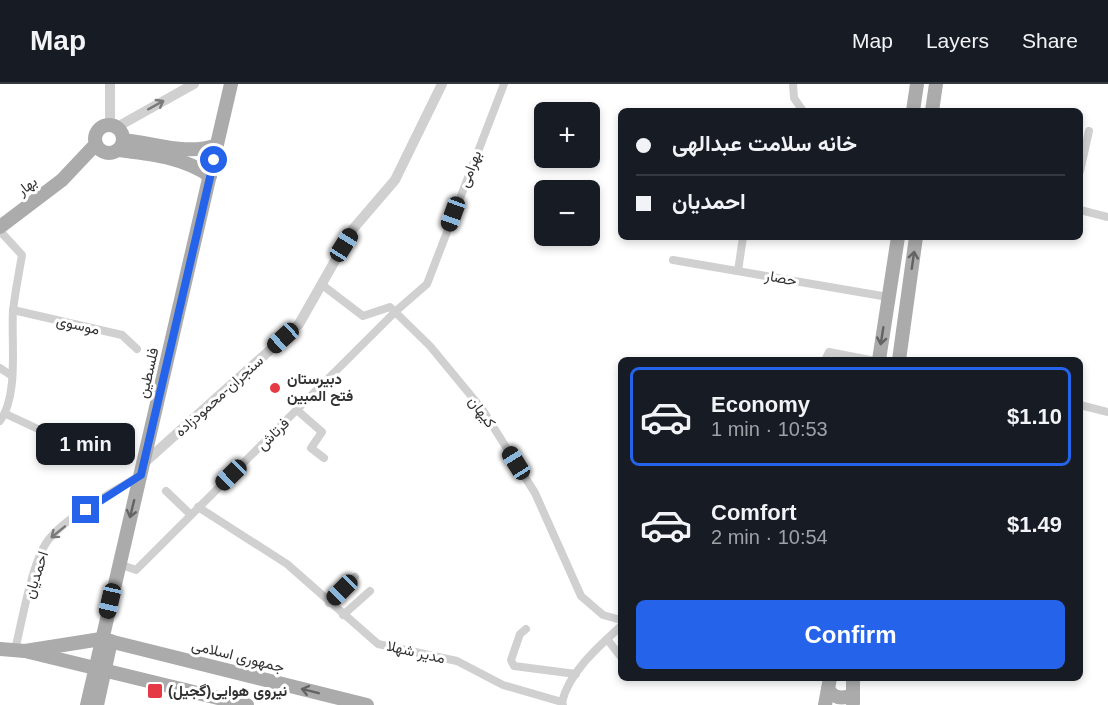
<!DOCTYPE html>
<html lang="en">
<head>
<meta charset="utf-8">
<style>
	:root { --surface:#171b24; --page:#20242c; --text:#f1f3f6; --muted:#9ea1a6; --line:#363941; --accent:#2563eb }
	body { margin:0; font-family:Helvetica,Vazirmatn,sans-serif; background:var(--page); color:var(--text); height:100vh; display:flex; flex-direction:column; font-size:22px; white-space:nowrap }
	* { box-sizing:border-box; margin:0 }
	p { font-size:20px; color:var(--muted) }
	.icon { flex:none; width:33px; height:33px; fill:none; stroke:currentColor; stroke-width:2; stroke-linecap:round; stroke-linejoin:round }
	.map { position:relative; flex:1; overflow:hidden }
	.sheet { position:absolute; left:618px; top:273px; width:465px; height:324px; display:flex; flex-direction:column; background:var(--surface); border-radius:9px; box-shadow:0 3px 9px #0003 }
	.sheet>* { flex:none }
	.guide { position:absolute; left:618px; top:24px; width:465px; height:132px; border-radius:9px; box-shadow:0 3px 9px #0003; display:grid; align-content:center; height:132px; padding:0 18px; background:var(--surface) }
	.fabs { position:absolute; left:534px; top:18px; display:grid; gap:12px }
	.fabs a { display:grid; place-items:center; width:66px; height:66px; border-radius:9px; background:var(--surface); box-shadow:0 3px 9px #0003; font-size:30px }
	.end { position:absolute; width:27px; height:27px; margin:-14px; border:8px solid #2563eb; background:#fff; box-shadow:0 0 0 3px #fff }
	.from { border-radius:50% }
	.bubble { position:absolute; height:42px; border-radius:9px; background:var(--surface); box-shadow:0 3px 9px #0003; font-size:20px; font-weight:600; line-height:42px; text-align:center }
	.car { position:absolute; width:18px; height:36px; margin:-18px -9px; border-radius:8px; box-shadow:0 0 4px 2px #0007; background:linear-gradient(#222 24%,#8ab4d8 0 40%,#222 0 76%,#8ab4d8 0 86%,#222 0) }
	.guide b { display:flex; align-items:center; gap:21px; height:57px; font-size:22px }
	.guide b+b { border-top:2px solid var(--line) }
	.guide i { width:15px; height:15px; background:var(--text) }
	ul { padding:10px 0 0; list-style:none }
	li { display:flex; align-items:center; gap:18px; height:99px; margin:0 12px 9px; padding:0 6px; border:3px solid transparent; border-radius:9px }
	li div { flex:1 }
	li b { display:block; font-size:22px }
	li em { font-style:normal; font-weight:600 }
	li.active { border-color:var(--accent) }
	li>.icon { width:54px; height:54px; stroke-width:1.5 }
	.cta { display:flex; gap:12px; margin-top:auto; padding:12px 18px }
	.cta a { flex:1; height:69px; border-radius:9px; background:var(--accent); color:#fff; font-size:24px; font-weight:600; line-height:69px; text-align:center }
	header { display:flex; align-items:center; gap:36px; box-sizing:border-box; height:84px; padding:0 30px; background:var(--surface); border-bottom:2px solid var(--line) }
	header strong { font-size:28px }
	nav { display:flex; gap:33px; margin-inline-start:auto; font-size:21px }
	.map>svg:first-child { display:block }
	.lines { fill:none; stroke-linecap:round; stroke-linejoin:round }
	.minor { stroke:#d0d0d0; stroke-width:8 }
	.tertiary { stroke:#d0d0d0; stroke-width:10 }
	.primary { stroke:#ababab; stroke-width:14 }
	.oneway { stroke:#7a7a7a }
	.oneway2 { stroke:#636363 }
	.route { stroke:#2563eb; stroke-width:8 }
	.poi-dot { fill:#e63946; stroke:#fff; stroke-width:2 }
	.labels { text-anchor:middle; stroke-width:6; stroke-linejoin:round; paint-order:stroke }
	.street-label { font-size:15px; fill:#333; stroke:#fff }
	.poi-label { font-size:15px; font-weight:bold; fill:#333; stroke:#fff; text-anchor:start }
</style>
</head>
<body>
<header>
<strong>Map</strong>
<nav><a>Map</a><a>Layers</a><a>Share</a></nav>
</header>
<div class="map">
<svg width="1108" height="621" viewBox="0 0 1108 621">
	<rect width="100%" height="100%" fill="#fff"/>
	<g class="lines">
		<g class="minor">
			<polyline points="793,0 794,14 803,27"/>
			<polyline points="1080,87 1089,47"/>
			<polyline points="1080,126 1108,133"/>
			<path d="M0 147 22 171C19 189 15 208 13 227 11 258 19 311 0 337"/>
			<polyline points="673,176 888,213"/>
			<polyline points="738,187 743,153"/>
			<polyline points="321,200 363,232 390,223 430,262 482,325 535,409 581,512 603,531 621,536"/>
			<polyline points="13,226 122,251 137,265"/>
			<polyline points="825,276 829,268 870,276"/>
			<polyline points="0,284 12,292"/>
			<polyline points="1080,321 1108,328"/>
			<polyline points="298,327 322,348 311,364 324,374"/>
			<polyline points="6,330 57,354"/>
			<polyline points="166,407 190,430"/>
			<polyline points="198,423 287,480 378,560 457,577 503,601 562,618 563,621"/>
			<polyline points="119,480 136,486 396,227 427,200 504,0"/>
			<polyline points="329,519 355,493"/>
			<polyline points="343,531 370,507"/>
			<polyline points="526,545 520,550 511,576 514,582 576,590"/>
			<polyline points="607,555 621,573"/>
			<path d="M15 566C22 538 32 476 49 455 68 431 114 408 140 391"/>
			<path d="M562 618C569 588 599 562 621 542"/>
		</g>
		<g class="tertiary">
			<polyline points="110,0 110,40"/>
			<polyline points="117,43 194,0"/>
			<polyline points="144,379 299,240 353,145 395,96 442,0"/>
		</g>
		<g class="primary">
			<polyline points="913,27 917,0"/>
			<polyline points="932,27 936,0"/>
			<circle cx="109" cy="55" r="14"/>
			<path d="M123 56C156 59 186 72 217 61"/>
			<path d="M118 66C150 70 184 73 210 92"/>
			<polyline points="0,143 62,96 96,60"/>
			<polyline points="879,276 898,153"/>
			<polyline points="899,276 916,153"/>
			<polyline points="0,565 25,567 247,621"/>
			<polyline points="25,567 101,555 367,621"/>
			<polyline points="853,594 853,619"/>
			<path d="M828 605C834 615 843 615 853 611"/>
			<polyline points="87,621 231,0"/>
			<polyline points="97,621 111,557"/>
			<polyline points="825,621 830,594"/>
		</g>
	</g>
	<defs><path id="oneway-shaft" d="M-6 0H5M1.5-3L5.5 0L1.5 3" fill="none" stroke-width="1.6" stroke-linecap="round" stroke-linejoin="round" transform="scale(1.5)"/></defs>
	<g class="oneway">
		<use href="#oneway-shaft" transform="translate(156 21) rotate(-29)"/>
		<use href="#oneway-shaft" transform="translate(58 448) rotate(141)"/>
	</g>
	<g class="oneway2">
		<use href="#oneway-shaft" transform="translate(913 176) rotate(-82)"/>
		<use href="#oneway-shaft" transform="translate(882 252) rotate(99)"/>
		<use href="#oneway-shaft" transform="translate(132 425) rotate(104)"/>
		<use href="#oneway-shaft" transform="translate(310 607) rotate(-166)"/>
	</g>
	<g class="lines">
		<polyline class="route" points="86,426 141,391 214,76"/>
	</g>
	<g class="poi-dot">
		<circle cx="275" cy="304" r="6"/>
		<rect x="147" y="599" width="16" height="16" rx="3"/>
	</g>
	<g class="labels">
		<g class="street-label">
			<text transform="translate(470 85) rotate(-69)" y="5">بهرامی</text>
			<text transform="translate(27 102) rotate(-37)" y="5">بهار</text>
			<text transform="translate(781 194) rotate(10)" y="5">حصار</text>
			<text transform="translate(78 241) rotate(13)" y="5">موسوی</text>
			<text transform="translate(148 289) rotate(-77)" y="5">فلسطین</text>
			<text transform="translate(219 312) rotate(-42)" y="5">سنجران-محمودزاده</text>
			<text transform="translate(482 328) rotate(54)" y="5">کیهان</text>
			<text transform="translate(273 350) rotate(-44)" y="5">فرتاش</text>
			<text transform="translate(36 491) rotate(-72)" y="5">احمدیان</text>
			<text transform="translate(416 568) rotate(13)" y="5">مدیر شهلا</text>
			<text transform="translate(238 572) rotate(14)" y="5">جمهوری اسلامی</text>
		</g>
		<g class="poi-label">
			<text x="287" y="300">دبیرستان<tspan x="287" dy="17">فتح المبین</tspan></text>
			<text x="168" y="612">نیروی هوایی(گجیل)</text>
		</g>
	</g>
</svg>
<div class="fabs">
<a>+</a>
<a>−</a>
</div>
<i class="end from" style="left:214px;top:76px"></i>
<i class="end" style="left:86px;top:426px"></i>
<div class="bubble" style="left:36px;top:339px;width:99px">1 min</div>
<i class="car" style="left:453px;top:130px;rotate:200deg"></i>
<i class="car" style="left:344px;top:161px;rotate:32deg"></i>
<i class="car" style="left:283px;top:254px;rotate:228deg"></i>
<i class="car" style="left:516px;top:379px;rotate:328deg"></i>
<i class="car" style="left:231px;top:391px;rotate:226deg"></i>
<i class="car" style="left:342px;top:506px;rotate:225deg"></i>
<i class="car" style="left:110px;top:517px;rotate:193deg"></i>
<div class="guide">
<b><i class="from"></i>خانه سلامت عبدالهی</b>
<b><i></i>احمدیان</b>
</div>
<section class="sheet">
<ul>
<li class="active"><svg class="icon" aria-label="car" viewBox="0 0 24 24"><path d="M5 17H2v-5l4-1 3-4h7l3 4 3 1v5h-3M9 17h6M6 11h13"/><circle cx="7" cy="17" r="2"/><circle cx="17" cy="17" r="2"/></svg><div><b>Economy</b><p>1 min · 10:53</p></div><em>$1.10</em></li>
<li><svg class="icon" aria-label="car" viewBox="0 0 24 24"><path d="M5 17H2v-5l4-1 3-4h7l3 4 3 1v5h-3M9 17h6M6 11h13"/><circle cx="7" cy="17" r="2"/><circle cx="17" cy="17" r="2"/></svg><div><b>Comfort</b><p>2 min · 10:54</p></div><em>$1.49</em></li>
</ul>
<div class="cta"><a>Confirm</a></div>
</section>
</div>
</body>
</html>
